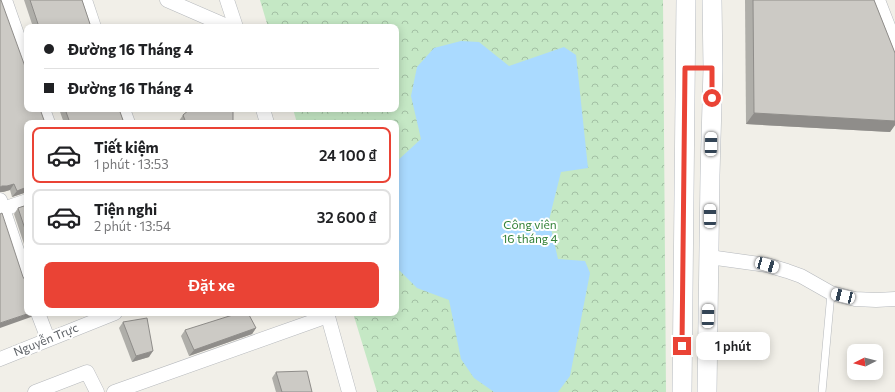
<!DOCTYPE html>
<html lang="vi">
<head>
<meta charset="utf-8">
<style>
	:root { --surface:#fff; --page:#f6f6f6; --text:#202124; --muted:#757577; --line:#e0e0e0; --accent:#ea4335 }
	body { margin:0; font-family:Commissioner,sans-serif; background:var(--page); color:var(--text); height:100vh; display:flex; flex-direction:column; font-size:15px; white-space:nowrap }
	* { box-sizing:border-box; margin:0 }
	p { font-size:13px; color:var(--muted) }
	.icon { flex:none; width:22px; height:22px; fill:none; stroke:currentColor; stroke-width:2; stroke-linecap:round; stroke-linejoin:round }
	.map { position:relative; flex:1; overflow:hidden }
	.sheet { position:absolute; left:24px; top:120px; width:375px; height:196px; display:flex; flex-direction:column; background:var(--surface); border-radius:8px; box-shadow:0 2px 10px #0003 }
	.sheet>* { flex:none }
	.hud { position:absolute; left:24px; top:24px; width:375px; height:88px; border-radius:8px; box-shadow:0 2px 10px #0003; display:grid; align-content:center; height:88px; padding:0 20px; background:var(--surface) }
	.needle { width:26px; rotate:264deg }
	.controls { position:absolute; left:847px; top:344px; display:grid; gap:8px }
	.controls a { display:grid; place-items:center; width:36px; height:36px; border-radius:8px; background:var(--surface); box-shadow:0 2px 10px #0003; font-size:20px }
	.end { position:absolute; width:18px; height:18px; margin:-9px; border:5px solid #ea4335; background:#fff; box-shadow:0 0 0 2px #fff }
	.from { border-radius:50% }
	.bubble { position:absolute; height:28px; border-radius:8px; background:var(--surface); box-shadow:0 2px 10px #0003; font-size:13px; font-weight:600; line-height:28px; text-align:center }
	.car { position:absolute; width:12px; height:24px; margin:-12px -6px; border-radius:5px; box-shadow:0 0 3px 1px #0007; background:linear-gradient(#fff 24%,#345 0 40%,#fff 0 76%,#345 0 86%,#fff 0) }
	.hud b { display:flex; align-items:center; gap:14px; height:38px; font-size:15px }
	.hud b+b { border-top:1px solid var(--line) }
	.hud i { width:10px; height:10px; background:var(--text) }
	ul { padding:7px 0 0; list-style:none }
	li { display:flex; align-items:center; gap:12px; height:56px; margin:0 8px 6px; padding:0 12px; border:2px solid var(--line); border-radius:8px }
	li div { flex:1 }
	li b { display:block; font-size:15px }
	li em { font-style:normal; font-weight:600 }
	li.on { border-color:var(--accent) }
	li>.icon { width:36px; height:36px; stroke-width:1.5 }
	.primary-button { display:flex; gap:8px; margin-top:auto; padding:8px 20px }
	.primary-button a { flex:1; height:46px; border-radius:8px; background:var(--accent); color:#fff; font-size:16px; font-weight:600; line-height:46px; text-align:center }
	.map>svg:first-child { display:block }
	.forest { fill:url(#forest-crowns) }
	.water { fill:#aadaff }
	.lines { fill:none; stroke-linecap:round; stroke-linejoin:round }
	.lane-casing { stroke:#b5b8bc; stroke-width:8 }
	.street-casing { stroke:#b5b8bc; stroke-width:15 }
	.secondary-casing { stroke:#b6babf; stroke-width:20 }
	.lane { stroke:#fff; stroke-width:7 }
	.street { stroke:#fff; stroke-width:14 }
	.secondary { stroke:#fff; stroke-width:19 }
	.wall { fill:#afaea9 }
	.shaded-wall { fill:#8f8d8a }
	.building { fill:#cccac5; stroke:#8f8d8a }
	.route { stroke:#ea4335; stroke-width:5 }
	.labels { text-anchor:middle; stroke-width:4; stroke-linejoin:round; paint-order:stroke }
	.park-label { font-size:12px; fill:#348238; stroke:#fff }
	.street-label { font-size:12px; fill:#5f6368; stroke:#fff }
</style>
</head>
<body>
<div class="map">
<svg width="895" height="392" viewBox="0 0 895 392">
	<defs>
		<pattern id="forest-crowns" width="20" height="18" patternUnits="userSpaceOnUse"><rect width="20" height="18" fill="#c5e8c5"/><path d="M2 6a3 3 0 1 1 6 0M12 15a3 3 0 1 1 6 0" fill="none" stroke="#a3c0a4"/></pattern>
	</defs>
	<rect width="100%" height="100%" fill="#f1efe8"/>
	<polygon class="forest" points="260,0 663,0 666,392 377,392 353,313 396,313 396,123 297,123 293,109 396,109 396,27 268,27"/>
	<polygon class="water" points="461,41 479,42 509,66 564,47 576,55 588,168 561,172 549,220 558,259 585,261 590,273 570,376 558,392 494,392 474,378 461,359 449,300 417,288 396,267 396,162 421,139 411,96 417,67 434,48"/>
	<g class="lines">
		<g class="lane-casing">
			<polyline id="lane" points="822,392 831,293"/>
		</g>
		<g class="street-casing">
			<g id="street">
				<polyline points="5,0 27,63"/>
				<polyline points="85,0 94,27"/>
				<polyline points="167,0 229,27"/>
				<polyline points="227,0 236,27"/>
				<polyline points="878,0 895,44"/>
				<polyline points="43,109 48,123"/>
				<polyline points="123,109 128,123"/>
				<polyline points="263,109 267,123"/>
				<polyline points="0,200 27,280"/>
				<polyline points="0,210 27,201"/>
				<polyline points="709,257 767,265 787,271 801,276 831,293 855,299 876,300 895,299"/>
				<polyline points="38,313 48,339"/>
				<polyline points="327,313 349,392"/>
				<polyline points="0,359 115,313"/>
				<polyline points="35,392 87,372 97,392"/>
				<polyline points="114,392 328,316"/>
			</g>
		</g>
		<g class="secondary-casing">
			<g id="secondary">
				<polyline points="682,392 686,0"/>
				<polyline points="707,392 710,175 713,68 712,0"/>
			</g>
		</g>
		<use href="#lane" class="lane"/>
		<use href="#street" class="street"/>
		<use href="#secondary" class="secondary"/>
	</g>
	<g class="wall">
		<polygon points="24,0 82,0 91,27 33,27"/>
		<polygon points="745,0 874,0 895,53 895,125 890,132 746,124"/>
		<polygon points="59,109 119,109 124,123 64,123"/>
		<polygon points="183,115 233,123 180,123 179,121"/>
		<polygon points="27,123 27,193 24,193 12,197 10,190 3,192"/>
		<polygon points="27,205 27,253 14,214 18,208"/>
		<polygon points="123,322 149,357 132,362 119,328"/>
		<polygon points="256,328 252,334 189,356 181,336 185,330"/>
		<polygon points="276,372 312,392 276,392 272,378"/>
	</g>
	<g class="shaded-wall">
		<polygon points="754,113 895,121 895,125 890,132 746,124"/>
		<polygon points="14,184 10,190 3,192 0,192 0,187 2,186"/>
		<polygon points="27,187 27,193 24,193 12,197 17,191"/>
		<polygon points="30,313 34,313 31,317 0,328 0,323"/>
		<polygon points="256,328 252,334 189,356 194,350"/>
		<polygon points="153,351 149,357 132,362 136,356"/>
	</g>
	<g class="building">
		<polygon points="0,0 1,0 27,72 27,109 40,109 45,123 27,123 27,187 17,191 14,184 7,186 2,186 0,187"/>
		<polygon points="30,0 82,0 91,27 39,27"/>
		<polygon points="753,0 874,0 895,53 895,121 754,113"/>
		<polygon points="65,109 119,109 124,123 70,123"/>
		<polygon points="190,109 233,109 233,123 186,123 183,115"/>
		<polygon points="27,205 27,235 18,208"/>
		<polygon points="2,213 23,277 25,280 27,281 27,313 30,313 0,323 0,214"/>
		<polygon points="239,313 248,313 256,328 194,350 185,330"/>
		<polygon points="147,318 153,351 136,356 123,322"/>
		<polygon points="307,371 312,392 282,392 276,372"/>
	</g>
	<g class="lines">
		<polyline class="route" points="682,346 685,68 712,68 712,98"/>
	</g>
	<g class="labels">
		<g class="park-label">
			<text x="530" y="229">Công viên<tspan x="530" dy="14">16 tháng 4</tspan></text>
		</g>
		<g class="street-label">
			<text transform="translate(46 340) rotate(-22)" y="4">Nguyễn Trực</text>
		</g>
	</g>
</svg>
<div class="controls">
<a><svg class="needle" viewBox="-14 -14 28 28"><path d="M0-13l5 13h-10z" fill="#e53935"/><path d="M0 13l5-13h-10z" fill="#757577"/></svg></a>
</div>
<i class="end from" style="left:712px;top:98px"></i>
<i class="end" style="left:682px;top:346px"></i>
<div class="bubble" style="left:696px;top:332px;width:74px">1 phút</div>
<i class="car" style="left:711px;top:144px;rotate:1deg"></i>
<i class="car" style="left:710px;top:216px;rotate:0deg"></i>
<i class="car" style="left:767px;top:265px;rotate:106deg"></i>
<i class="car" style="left:843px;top:296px;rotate:284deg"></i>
<i class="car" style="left:708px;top:316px;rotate:1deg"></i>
<div class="hud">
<b><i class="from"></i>Đường 16 Tháng 4</b>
<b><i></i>Đường 16 Tháng 4</b>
</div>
<section class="sheet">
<ul>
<li class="on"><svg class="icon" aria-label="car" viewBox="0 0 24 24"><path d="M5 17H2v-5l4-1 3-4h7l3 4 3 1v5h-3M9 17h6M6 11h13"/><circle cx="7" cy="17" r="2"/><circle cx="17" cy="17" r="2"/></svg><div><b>Tiết kiệm</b><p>1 phút · 13:53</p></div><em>24 100 ₫</em></li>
<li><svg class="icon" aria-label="car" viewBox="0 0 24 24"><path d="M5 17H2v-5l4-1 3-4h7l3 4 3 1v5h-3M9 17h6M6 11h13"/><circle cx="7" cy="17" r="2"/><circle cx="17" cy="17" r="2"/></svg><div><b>Tiện nghi</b><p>2 phút · 13:54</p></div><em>32 600 ₫</em></li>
</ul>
<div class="primary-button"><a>Đặt xe</a></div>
</section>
</div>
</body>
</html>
